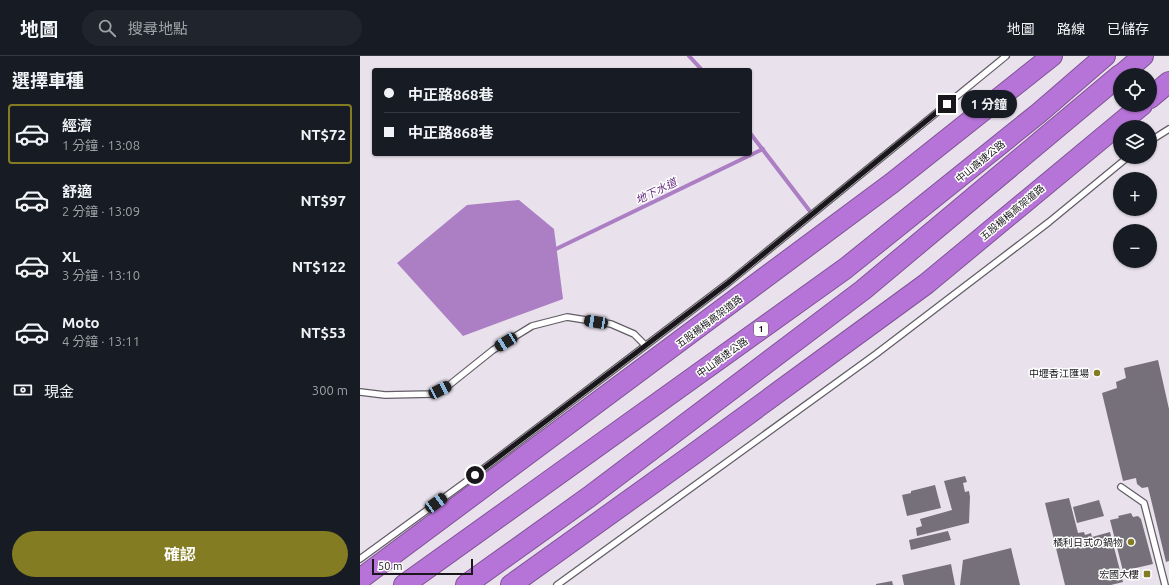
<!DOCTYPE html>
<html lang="zh-TW">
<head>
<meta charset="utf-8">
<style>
	:root { --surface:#171b24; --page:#20242c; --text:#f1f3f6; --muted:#9ea1a6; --line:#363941; --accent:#847c22 }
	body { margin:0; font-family:Ubuntu,"Noto Sans TC","Noto Sans JP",sans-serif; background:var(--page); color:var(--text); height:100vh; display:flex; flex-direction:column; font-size:15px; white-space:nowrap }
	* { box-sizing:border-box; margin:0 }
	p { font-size:13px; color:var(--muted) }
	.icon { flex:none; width:22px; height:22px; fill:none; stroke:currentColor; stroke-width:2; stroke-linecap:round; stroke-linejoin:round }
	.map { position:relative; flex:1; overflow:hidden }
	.details { display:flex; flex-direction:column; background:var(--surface); width:360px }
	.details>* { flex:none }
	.top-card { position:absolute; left:12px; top:12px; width:380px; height:88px; border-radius:4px; box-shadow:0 1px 3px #0004; display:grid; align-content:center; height:88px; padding:0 12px; background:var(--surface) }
	.fabs { position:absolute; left:753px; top:12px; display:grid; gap:8px }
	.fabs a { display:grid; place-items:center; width:44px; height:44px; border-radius:50%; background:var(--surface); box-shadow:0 1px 3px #0004; font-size:20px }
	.scale { position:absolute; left:12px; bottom:10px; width:101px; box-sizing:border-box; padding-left:4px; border:2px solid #19171b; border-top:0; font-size:11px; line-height:14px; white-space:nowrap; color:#19171b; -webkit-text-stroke:3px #fff; paint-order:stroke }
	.end { position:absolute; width:18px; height:18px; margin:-9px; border:5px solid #19171b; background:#fff; box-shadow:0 0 0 2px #fff }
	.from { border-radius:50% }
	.bubble { position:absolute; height:28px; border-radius:14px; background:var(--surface); box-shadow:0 1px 3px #0004; font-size:13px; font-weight:700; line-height:28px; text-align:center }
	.car { position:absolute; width:12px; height:24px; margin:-12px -6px; border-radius:5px; box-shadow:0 0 3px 1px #0007; background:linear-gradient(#222 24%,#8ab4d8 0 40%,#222 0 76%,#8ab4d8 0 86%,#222 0) }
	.top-card b { display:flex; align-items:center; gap:14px; height:38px; font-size:15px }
	.top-card b+b { border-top:1px solid var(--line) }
	.top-card i { width:10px; height:10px; background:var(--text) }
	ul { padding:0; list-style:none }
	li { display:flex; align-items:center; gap:12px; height:60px; margin:0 8px 6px; padding:0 4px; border:2px solid transparent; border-radius:4px }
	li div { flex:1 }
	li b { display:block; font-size:15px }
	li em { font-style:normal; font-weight:700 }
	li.current { border-color:var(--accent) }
	li>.icon { width:36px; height:36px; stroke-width:1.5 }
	h2 { padding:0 12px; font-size:18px; line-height:48px }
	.pay { display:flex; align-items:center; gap:10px; height:44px; padding:0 12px; font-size:15px }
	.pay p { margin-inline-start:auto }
	.button { display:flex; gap:8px; margin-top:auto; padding:8px 12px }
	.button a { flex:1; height:46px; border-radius:24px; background:var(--accent); color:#fff; font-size:16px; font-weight:700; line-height:46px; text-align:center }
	header { display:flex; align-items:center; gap:24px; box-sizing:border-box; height:56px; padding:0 20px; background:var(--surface); border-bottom:1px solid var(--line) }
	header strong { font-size:19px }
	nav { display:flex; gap:22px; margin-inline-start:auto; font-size:14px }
	.search { width:280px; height:36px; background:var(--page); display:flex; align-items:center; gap:10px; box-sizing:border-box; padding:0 14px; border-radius:22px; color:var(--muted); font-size:15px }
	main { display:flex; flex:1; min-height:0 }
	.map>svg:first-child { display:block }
	.water { fill:#ac7ec3 }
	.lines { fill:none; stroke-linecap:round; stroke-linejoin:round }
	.stream { stroke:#ac7ec3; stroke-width:4 }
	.building { fill:#76707a }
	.lane-casing { stroke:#635d66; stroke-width:8 }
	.highway-casing { stroke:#805396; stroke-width:22 }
	.lane { stroke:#fff; stroke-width:5.5 }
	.highway { stroke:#b774d8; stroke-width:20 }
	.route { stroke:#19171b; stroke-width:5 }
	.poi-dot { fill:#847c22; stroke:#fff; stroke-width:1.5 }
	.labels { text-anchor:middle; stroke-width:3; stroke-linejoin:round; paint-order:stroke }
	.shield { fill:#fff; stroke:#5e5d5f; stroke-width:1 }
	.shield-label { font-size:9px; font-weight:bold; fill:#19171b }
	.street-label { font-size:10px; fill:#19171b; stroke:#fff }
	.poi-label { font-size:10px; fill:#19171b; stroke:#fff; text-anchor:end }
	.water-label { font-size:11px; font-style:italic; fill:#672c80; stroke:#fff }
</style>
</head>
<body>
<header>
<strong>地圖</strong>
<div class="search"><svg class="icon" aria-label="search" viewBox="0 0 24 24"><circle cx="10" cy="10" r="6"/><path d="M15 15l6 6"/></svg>搜尋地點</div>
<nav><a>地圖</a><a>路線</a><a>已儲存</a></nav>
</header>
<main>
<section class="details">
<h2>選擇車種</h2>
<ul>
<li class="current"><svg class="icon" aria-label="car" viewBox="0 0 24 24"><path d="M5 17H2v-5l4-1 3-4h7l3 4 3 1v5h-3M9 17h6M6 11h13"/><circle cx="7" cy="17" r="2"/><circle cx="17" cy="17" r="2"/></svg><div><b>經濟</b><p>1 分鐘 · 13:08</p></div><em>NT$72</em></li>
<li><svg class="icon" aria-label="car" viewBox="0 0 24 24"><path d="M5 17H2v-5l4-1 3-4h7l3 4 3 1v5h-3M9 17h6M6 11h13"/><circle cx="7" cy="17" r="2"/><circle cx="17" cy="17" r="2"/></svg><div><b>舒適</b><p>2 分鐘 · 13:09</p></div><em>NT$97</em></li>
<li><svg class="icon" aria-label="car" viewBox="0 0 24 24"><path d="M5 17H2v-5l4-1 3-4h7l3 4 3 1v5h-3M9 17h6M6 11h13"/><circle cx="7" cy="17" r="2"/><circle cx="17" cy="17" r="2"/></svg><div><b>XL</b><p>3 分鐘 · 13:10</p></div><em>NT$122</em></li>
<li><svg class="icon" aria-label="car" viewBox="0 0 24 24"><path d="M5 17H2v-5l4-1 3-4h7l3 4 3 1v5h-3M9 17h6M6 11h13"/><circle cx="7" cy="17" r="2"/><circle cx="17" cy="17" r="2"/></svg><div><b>Moto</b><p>4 分鐘 · 13:11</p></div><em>NT$53</em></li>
</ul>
<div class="pay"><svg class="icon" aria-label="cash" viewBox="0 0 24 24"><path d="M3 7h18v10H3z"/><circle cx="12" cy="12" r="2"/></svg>現金<p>300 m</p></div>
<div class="button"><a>確認</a></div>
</section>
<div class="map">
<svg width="809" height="529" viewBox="0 0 809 529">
	<rect width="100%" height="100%" fill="#e9e2ed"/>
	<polygon class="water" points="159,144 194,173 203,243 103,280 37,207 107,149"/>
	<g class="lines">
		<g class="stream">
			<polyline points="329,0 342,14"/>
			<polyline points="390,77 449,154"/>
			<polyline points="196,193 403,93"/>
		</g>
	</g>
	<g class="building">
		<polygon points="798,304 809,353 809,505 806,506 788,431 782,432 777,428 776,422 763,425 742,337 757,332 756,326 766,322 764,312"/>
		<polygon points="605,420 607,426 603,427 605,436 609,435 610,441 609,467 557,480 556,472 562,470 560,463 592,454 584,425"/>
		<polygon points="575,429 581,452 547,460 542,439 551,437 551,435"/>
		<polygon points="709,442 718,477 724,476 725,479 731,477 732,481 750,476 763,526 751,529 705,529 685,447"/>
		<polygon points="739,444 744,460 717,467 713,451"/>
		<polygon points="771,457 773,461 778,460 781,463 793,508 763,515 750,464 759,462 758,460"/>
		<polygon points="588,475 591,484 551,494 549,484"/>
		<polygon points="651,492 660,529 600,529 603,504"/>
		<polygon points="591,508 595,529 544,529 542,519"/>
		<polygon points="532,525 533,529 516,529 516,528"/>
	</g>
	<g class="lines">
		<g class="lane-casing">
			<g id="lane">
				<polyline points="790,85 809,73"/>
				<polyline points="0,336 25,339 73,338 88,330 133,294 172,270 207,261 251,268 274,278 285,289"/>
				<polyline points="761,431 784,447 805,529"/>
				<polyline points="0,503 115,419 368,227 646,0"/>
				<polyline points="197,529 516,298 689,166 768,101"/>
			</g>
		</g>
		<g class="highway-casing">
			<g id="highway">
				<polyline points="761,19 783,0"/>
				<polyline points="790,42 809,26"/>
				<polyline points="0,523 532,127 692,0"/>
				<polyline points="44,529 486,212 679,57 745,0"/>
				<polyline points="106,529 229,441 503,234 760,19"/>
				<polyline points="151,529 335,397 566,228 782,49"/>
			</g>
		</g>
		<use href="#lane" class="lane"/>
		<use href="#highway" class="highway"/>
	</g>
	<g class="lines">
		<polyline class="route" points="115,419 368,227 587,48"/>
	</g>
	<g class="poi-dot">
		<circle cx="737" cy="317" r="4"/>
		<circle cx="771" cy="486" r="4"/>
		<rect x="783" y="514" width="8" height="8" rx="2"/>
	</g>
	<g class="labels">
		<rect class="shield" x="394" y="266" width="14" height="14" rx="3"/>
		<g class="shield-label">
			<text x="401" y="276">1</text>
		</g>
		<g class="street-label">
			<text transform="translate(620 105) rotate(-39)" y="4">中山高速公路</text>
			<text transform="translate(652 156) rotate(-40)" y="4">五股楊梅高架道路</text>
			<text transform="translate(349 265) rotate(-37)" y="4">五股楊梅高架道路</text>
			<text transform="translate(362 301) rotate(-36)" y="4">中山高速公路</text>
		</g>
		<g class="poi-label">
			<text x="729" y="321">中壢香江匯場</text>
			<text x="763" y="490">橘利日式の鍋物</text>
			<text x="779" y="522">宏國大樓</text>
		</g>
		<g class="water-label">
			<text transform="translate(296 135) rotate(-26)" y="4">地下水道</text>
		</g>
	</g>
</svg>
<div class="fabs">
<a><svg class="icon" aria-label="locate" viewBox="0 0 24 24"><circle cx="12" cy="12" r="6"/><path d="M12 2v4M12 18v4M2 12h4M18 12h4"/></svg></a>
<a><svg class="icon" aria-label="layers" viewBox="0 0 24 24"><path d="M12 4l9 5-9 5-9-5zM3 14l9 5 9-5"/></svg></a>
<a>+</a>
<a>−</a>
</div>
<div class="scale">50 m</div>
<i class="end from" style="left:115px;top:419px"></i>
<i class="end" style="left:587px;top:48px"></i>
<div class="bubble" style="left:601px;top:34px;width:56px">1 分鐘</div>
<i class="car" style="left:236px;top:266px;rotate:279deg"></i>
<i class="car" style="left:146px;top:286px;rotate:239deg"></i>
<i class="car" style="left:80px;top:334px;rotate:63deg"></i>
<i class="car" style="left:76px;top:447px;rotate:54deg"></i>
<div class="top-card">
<b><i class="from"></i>中正路868巷</b>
<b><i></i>中正路868巷</b>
</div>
</div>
</main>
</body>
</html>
